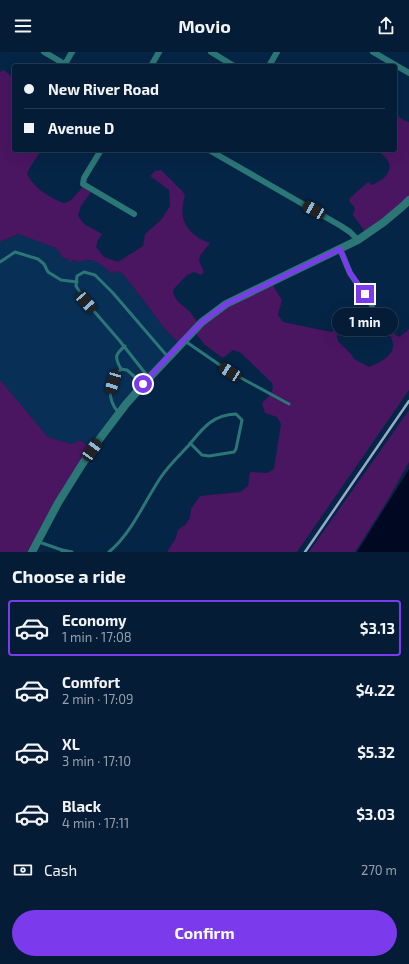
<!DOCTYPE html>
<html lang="en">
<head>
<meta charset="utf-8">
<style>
	:root { --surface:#041c35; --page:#122941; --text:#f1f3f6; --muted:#97a1ad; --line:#253a50; --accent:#7c3aed }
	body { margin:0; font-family:"Exo 2",sans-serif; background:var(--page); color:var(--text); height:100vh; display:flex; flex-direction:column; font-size:15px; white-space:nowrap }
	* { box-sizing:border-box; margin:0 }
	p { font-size:13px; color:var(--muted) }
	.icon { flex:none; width:22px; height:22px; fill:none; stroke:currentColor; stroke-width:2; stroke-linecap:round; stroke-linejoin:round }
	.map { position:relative; height:500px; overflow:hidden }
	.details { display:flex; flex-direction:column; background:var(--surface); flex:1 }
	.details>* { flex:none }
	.guide { position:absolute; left:12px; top:12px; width:385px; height:88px; border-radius:4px; box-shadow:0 4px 16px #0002,0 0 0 1px var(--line); display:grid; align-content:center; height:88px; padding:0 12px; background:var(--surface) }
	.end { position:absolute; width:18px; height:18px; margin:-9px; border:5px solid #7c3aed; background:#fff; box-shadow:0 0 0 2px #fff }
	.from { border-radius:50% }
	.bubble { position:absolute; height:28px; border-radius:14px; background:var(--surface); box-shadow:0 4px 16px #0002,0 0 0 1px var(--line); font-size:13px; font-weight:700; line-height:28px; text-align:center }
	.car { position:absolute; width:12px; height:24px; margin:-12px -6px; border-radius:5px; box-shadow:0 0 3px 1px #0007; background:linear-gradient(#222 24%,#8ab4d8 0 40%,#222 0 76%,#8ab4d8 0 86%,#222 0) }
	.guide b { display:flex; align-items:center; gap:14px; height:38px; font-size:15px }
	.guide b+b { border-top:1px solid var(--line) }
	.guide i { width:10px; height:10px; background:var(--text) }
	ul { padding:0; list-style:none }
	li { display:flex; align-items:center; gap:12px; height:56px; margin:0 8px 6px; padding:0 4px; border:2px solid transparent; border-radius:4px }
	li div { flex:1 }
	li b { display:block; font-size:15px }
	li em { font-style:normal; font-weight:700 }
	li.current { border-color:var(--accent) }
	li>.icon { width:36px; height:36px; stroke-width:1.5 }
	h2 { padding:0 12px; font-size:18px; line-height:48px }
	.pay { display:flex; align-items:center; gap:10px; height:44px; padding:0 12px; font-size:15px }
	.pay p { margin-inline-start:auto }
	.button { display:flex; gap:8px; margin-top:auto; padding:8px 12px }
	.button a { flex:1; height:46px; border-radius:24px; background:var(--accent); color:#fff; font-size:16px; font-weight:700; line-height:46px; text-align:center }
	header { display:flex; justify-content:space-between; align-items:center; height:52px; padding:0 12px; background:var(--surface); font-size:18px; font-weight:700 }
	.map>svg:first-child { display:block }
	.built { fill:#082f55 }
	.green { fill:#4a1561 }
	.water { fill:#000921 }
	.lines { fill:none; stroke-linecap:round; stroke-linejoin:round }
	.service { stroke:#2b7776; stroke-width:3 }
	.minor { stroke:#2b7776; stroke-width:6 }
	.tertiary { stroke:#2b7776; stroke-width:8 }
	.rail { stroke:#95abc5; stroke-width:2.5 }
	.route { stroke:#7c3aed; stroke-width:5 }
</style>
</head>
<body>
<header><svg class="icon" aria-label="menu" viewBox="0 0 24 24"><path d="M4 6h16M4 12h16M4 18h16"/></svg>Movio<svg class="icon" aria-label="share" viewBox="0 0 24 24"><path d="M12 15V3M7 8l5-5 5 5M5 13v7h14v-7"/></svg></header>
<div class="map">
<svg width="409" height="500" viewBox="0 0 409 500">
	<rect width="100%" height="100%" fill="#052547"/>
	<polygon class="built" points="18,182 56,196 63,206 78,210 84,208 97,209 112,222 117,219 123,222 165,277 178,289 119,353 89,394 81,388 72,392 48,385 0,328 0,190"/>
	<g class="green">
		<path d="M4 18 14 27V98H39V102L34 109 27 121C33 136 50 146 64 151L70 149 83 135 91 140 81 154 78 164 84 172 102 182 98 188 96 195 104 205 118 210 143 194 145 182 161 168 170 154 169 138 150 124 155 119 161 118 183 140 185 144C177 167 188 184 210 191L200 204 199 209 204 220 201 223 194 220 187 223 173 238C174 250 183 252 190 260 194 264 196 269 199 273L226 254 272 232 282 248 278 263 283 270 331 280 336 278 338 279 337 285 338 289 351 302 354 307 369 315C378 312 395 303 393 292 393 286 387 279 384 274L399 285 409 277V338L297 500H167L176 486 178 478 185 473 190 466 191 457 200 444 240 440 248 434 250 420 267 421 274 417 281 372 277 365 265 361 262 351C268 345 275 340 272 331L241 301 233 298 223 306 205 293 194 279 179 291 165 277 123 222 117 219 112 222C101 212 94 204 78 210L73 208 70 211 68 207 63 206 56 196 18 182 0 190V20Z"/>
		<path d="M395 61 403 68 409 70V146L366 181 353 163 355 156 349 149 350 146 368 130 372 133C385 128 396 117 385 105 381 102 379 99 375 98H395Z"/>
		<polygon points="0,328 48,385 72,392 80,388 92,396 32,500 0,500"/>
		<polygon points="409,358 409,410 386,451 355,500 309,500"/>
	</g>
	<polygon class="water" points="409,417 409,500 357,500 406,422"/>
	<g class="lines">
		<g class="service">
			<polyline points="0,210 15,200 38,207 44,212 48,220 61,228 77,230"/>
			<polyline points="185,289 230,320 289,352"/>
			<polyline points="121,317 127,318 143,332"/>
			<path d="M121 317C115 306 114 303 125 294"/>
			<polyline points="149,326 119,288 86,250 76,234 77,224 84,220 95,223 113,241 168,305"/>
			<path d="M118 360C106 346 109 330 121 317"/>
			<polyline points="39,490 62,498"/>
			<polyline points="62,500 62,498 72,500"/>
			<path d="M109 500C132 481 144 450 161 425 169 413 180 403 189 393 203 376 212 363 236 362L242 368 236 397 234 400 209 404 202 403 190 391"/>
		</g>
		<g class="minor">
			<polyline points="44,0 68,14"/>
			<polyline points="211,0 234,14"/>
			<polyline points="373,0 409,21"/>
			<polyline points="65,12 72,0"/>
			<polyline points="151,14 159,0"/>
			<polyline points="269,14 277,0"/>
			<polyline points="101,98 84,126 83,132 134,162"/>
			<polyline points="209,98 341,174 350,180 358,188"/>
			<polyline points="340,197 350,221 372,253"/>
		</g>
		<polyline class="tertiary" points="32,500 58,451 83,411 101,385 126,352 151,324 202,270 226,252 358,188 384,170 403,154 409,148"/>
		<polyline class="rail" points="305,500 409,349"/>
	</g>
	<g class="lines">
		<polyline class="route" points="143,332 180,292 202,270 226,252 340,197 350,221 365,242"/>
	</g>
</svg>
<i class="end from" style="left:143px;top:332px"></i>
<i class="end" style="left:365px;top:242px"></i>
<div class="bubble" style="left:332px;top:256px;width:66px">1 min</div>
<i class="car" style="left:314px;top:158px;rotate:300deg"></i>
<i class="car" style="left:86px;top:250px;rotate:138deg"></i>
<i class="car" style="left:230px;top:320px;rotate:303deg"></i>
<i class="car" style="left:113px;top:330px;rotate:197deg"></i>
<i class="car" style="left:92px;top:398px;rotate:35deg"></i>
<div class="guide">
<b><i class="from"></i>New River Road</b>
<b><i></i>Avenue D</b>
</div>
</div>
<section class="details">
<h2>Choose a ride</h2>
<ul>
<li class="current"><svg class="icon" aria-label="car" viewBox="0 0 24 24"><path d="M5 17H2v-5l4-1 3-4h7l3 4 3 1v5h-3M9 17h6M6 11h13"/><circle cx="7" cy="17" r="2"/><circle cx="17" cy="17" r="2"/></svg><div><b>Economy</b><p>1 min · 17:08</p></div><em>$3.13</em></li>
<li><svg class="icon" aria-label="car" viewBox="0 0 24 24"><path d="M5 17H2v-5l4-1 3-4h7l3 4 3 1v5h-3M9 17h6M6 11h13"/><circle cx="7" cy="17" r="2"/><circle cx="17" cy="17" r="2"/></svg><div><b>Comfort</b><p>2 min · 17:09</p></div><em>$4.22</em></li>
<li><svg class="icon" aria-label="car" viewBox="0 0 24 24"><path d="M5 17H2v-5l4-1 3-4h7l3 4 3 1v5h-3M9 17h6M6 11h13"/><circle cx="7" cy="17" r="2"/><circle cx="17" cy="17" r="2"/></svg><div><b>XL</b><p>3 min · 17:10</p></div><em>$5.32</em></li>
<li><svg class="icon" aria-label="car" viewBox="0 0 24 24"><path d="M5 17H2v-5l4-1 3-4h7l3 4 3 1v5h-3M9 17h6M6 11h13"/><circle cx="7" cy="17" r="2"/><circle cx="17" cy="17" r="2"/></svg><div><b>Black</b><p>4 min · 17:11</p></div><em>$3.03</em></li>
</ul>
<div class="pay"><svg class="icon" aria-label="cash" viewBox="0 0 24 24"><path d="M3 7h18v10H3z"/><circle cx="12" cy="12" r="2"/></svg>Cash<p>270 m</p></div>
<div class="button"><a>Confirm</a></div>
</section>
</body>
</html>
